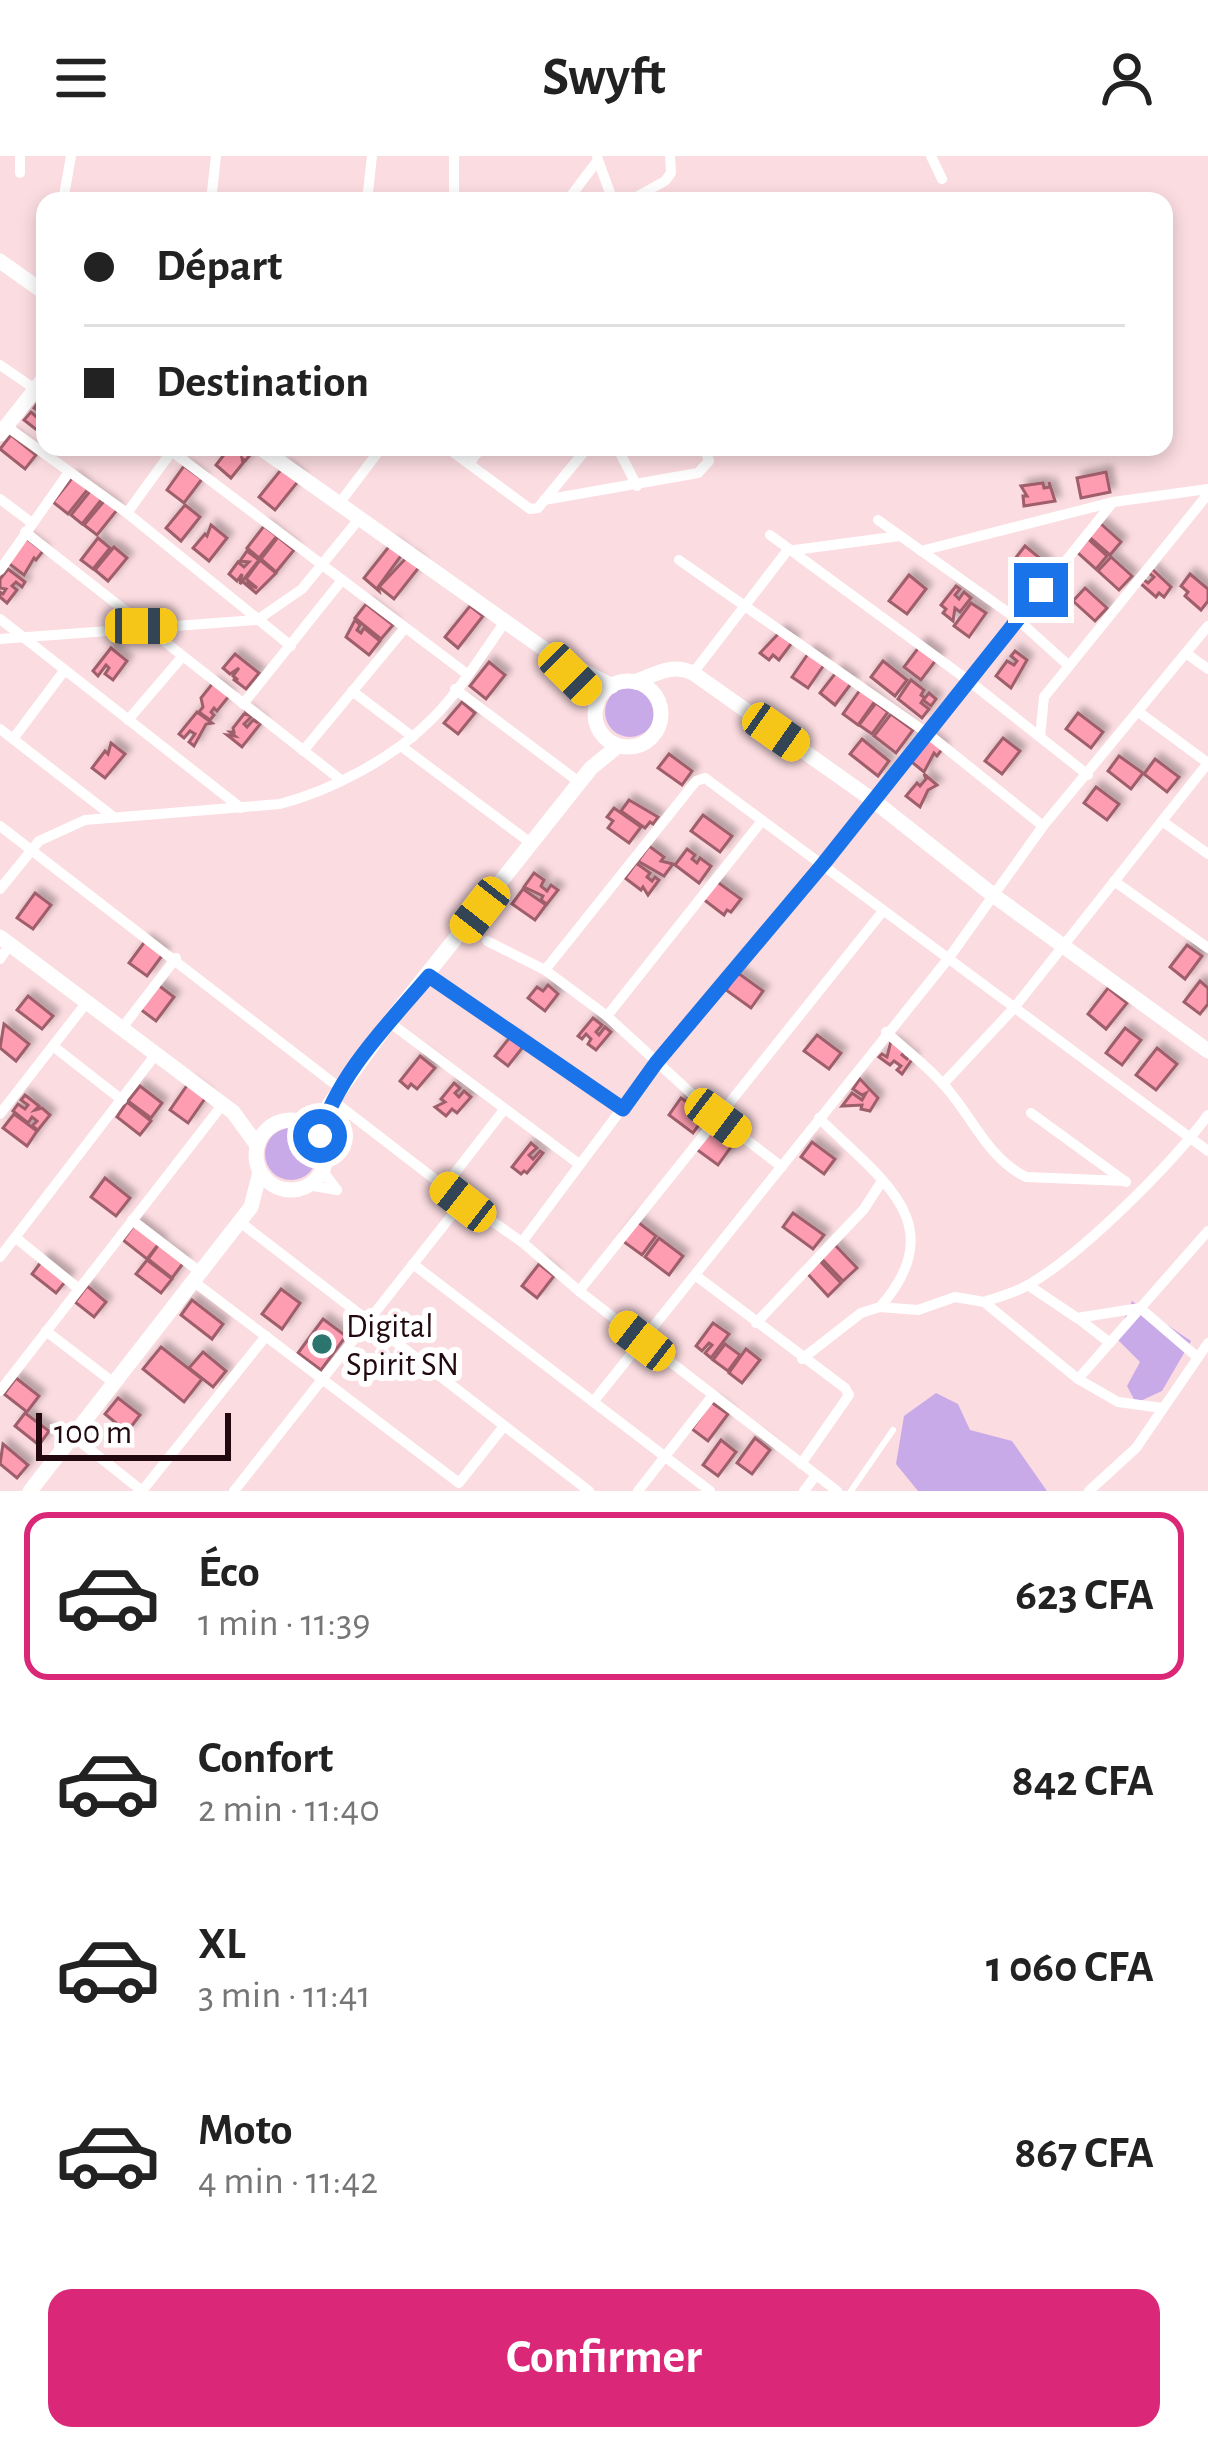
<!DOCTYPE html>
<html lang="fr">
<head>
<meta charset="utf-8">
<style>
	:root { --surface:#fff; --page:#f2f2f2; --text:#222; --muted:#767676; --line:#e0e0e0; --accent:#db2777 }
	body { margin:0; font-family:"Alegreya Sans",sans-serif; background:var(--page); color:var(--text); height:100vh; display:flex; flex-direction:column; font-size:45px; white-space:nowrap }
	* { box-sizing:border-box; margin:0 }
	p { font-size:39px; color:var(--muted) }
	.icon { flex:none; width:66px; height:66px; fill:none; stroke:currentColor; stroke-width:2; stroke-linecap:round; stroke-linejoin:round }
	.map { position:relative; height:1335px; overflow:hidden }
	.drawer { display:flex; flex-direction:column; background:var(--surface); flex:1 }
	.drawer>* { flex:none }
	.banner { position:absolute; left:36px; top:36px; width:1137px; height:264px; border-radius:24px; box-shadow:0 6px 18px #0003; display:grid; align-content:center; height:264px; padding:0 48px; background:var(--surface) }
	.scale { position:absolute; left:36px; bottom:30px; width:195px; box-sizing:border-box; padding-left:12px; border:6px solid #22090f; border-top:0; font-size:33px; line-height:42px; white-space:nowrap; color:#22090f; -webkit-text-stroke:9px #fff; paint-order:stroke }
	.end { position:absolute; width:54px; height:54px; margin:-27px; border:15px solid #1a73e8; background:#fff; box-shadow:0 0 0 6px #fff }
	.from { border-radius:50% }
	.car { position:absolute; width:36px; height:72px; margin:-36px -18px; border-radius:15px; box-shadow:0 0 9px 3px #0007; background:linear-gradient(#f5c518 24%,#345 0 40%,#f5c518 0 76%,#345 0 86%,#f5c518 0) }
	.banner b { display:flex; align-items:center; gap:42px; height:114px; font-size:45px }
	.banner b+b { border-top:3px solid var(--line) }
	.banner i { width:30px; height:30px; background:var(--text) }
	ul { padding:21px 0 0; list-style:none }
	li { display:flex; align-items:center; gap:36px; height:168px; margin:0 24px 18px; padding:0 24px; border:6px solid transparent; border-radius:24px }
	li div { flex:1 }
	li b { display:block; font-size:45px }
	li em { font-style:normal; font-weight:700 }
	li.active { border-color:var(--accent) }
	li>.icon { width:108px; height:108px; stroke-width:1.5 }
	.cta { display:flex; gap:24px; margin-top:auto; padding:24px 48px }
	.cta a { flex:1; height:138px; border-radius:24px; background:var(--accent); color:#fff; font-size:48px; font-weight:700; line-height:138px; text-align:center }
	header { display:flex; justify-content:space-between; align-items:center; height:156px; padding:0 48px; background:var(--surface); font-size:54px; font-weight:700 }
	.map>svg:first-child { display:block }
	.green { fill:#c9aae8 }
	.building { fill:#fe9db1; stroke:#9f5e6b; stroke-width:3; filter:url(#shadow) }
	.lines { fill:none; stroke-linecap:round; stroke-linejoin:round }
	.lane { stroke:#fff; stroke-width:6 }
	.street { stroke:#fff; stroke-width:10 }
	.secondary { stroke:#fff; stroke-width:15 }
	.route { stroke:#1a73e8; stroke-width:15 }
	.poi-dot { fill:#2c746e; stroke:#fff; stroke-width:4.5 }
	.labels { text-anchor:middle; stroke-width:12; stroke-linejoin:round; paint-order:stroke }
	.poi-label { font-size:33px; fill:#22090f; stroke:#fff; text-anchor:start }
</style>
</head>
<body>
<header><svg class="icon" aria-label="menu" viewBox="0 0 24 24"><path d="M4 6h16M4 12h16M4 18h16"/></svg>Swyft<svg class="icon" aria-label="person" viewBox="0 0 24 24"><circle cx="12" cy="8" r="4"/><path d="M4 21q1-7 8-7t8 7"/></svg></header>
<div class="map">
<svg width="1208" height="1335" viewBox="0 0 1208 1335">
	<defs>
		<filter id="shadow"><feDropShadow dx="5.5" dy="-5.5" stdDeviation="3" flood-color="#0004"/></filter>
	</defs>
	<rect width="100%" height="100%" fill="#fbdce1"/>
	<g class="green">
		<circle cx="630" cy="556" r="25"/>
		<circle cx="291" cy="998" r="26"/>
		<polygon points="1132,1145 1191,1185 1162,1235 1136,1247 1127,1230 1140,1206 1116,1182"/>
		<polygon points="936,1237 958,1248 970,1274 1012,1285 1047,1335 918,1335 896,1308 904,1260"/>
	</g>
	<g class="building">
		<polygon points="41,242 45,245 42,278 24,264 31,256 39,263 43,258 34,252"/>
		<polygon points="11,279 36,299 25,313 0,293"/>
		<polygon points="230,291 255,293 245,305 242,302 243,307 231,322 216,309"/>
		<polygon points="184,310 202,323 184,347 167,334"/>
		<polygon points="284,310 300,323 275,354 259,341"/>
		<polygon points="1106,316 1110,336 1081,342 1077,322"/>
		<polygon points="73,321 88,333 68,358 53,346"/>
		<polygon points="1049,326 1055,345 1024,350 1023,340 1027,340 1021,330 1043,327 1044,332 1050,331"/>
		<polygon points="91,334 102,343 82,368 71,359"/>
		<polygon points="105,344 117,354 97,379 84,369"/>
		<polygon points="185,349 200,361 181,385 166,372"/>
		<polygon points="1100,367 1121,386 1110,399 1088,380"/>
		<polygon points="211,369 227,382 209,405 193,392 205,378 207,380"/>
		<polygon points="264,370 277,380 259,402 247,392"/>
		<polygon points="278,381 294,394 276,416 261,403"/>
		<polygon points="26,382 43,395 36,404 34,402 24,419 7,406"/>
		<polygon points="98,382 110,392 93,413 81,404"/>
		<polygon points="1088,383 1107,400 1096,413 1077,396"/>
		<polygon points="391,388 403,397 378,431 379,435 364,422"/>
		<polygon points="1025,390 1047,408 1036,422 1014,404"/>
		<polygon points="114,391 127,402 108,425 95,414"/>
		<polygon points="247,395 259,404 240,428 242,418 237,425 229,418 238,406 244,411 249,406 240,405"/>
		<polygon points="408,400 420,410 394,443 379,431"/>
		<polygon points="1111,401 1132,420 1119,434 1098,415"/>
		<polygon points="260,404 276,417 256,437 243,426 257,432 246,423"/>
		<polygon points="8,413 25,426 22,431 16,426 12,430 17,434 7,447 0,441 0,436 3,438 6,433 0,432 0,423"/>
		<polygon points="1152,413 1171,431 1164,441 1159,437 1156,441 1140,427 1143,423 1148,427 1154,421 1149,417"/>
		<polygon points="1190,418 1208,433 1208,445 1201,454 1185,440 1188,436 1181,430"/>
		<polygon points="909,419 926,433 907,458 889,445"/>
		<polygon points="956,430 960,433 955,439 959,443 964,436 971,442 960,456 955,452 953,465 943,457 946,453 941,449"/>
		<polygon points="1085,432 1107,452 1095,465 1073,445"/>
		<polygon points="971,447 986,457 969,481 954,470"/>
		<polygon points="366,448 393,469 381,483 355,462"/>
		<polygon points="470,450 483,460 458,492 445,481"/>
		<polygon points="355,464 360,469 357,474 361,477 364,472 380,485 369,499 346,481"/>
		<polygon points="781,475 794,484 779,504 773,499 769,504 760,497"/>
		<polygon points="922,487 939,500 921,524 904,511"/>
		<polygon points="111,492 127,505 113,524 105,518 109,512 106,509 98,520 93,515"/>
		<polygon points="810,495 826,506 808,532 792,521"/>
		<polygon points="1015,495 1027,504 1011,532 996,520 1007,505 1014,509 1017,505 1011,500"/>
		<polygon points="235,498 259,517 246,533 233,523 238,524 233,520 239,512 230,518 223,512"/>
		<polygon points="883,505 907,524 895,540 871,521"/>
		<polygon points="489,506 505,519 486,543 470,530"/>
		<polygon points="838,514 853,525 835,549 820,537"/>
		<polygon points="911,524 924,534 921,539 925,542 929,537 936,543 931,550 923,544 921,547 929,553 922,562 898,543"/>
		<polygon points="213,527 229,540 217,555 214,552 211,556 214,559 210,564 199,556 203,551 201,542"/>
		<polygon points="860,534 875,545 858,569 843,558"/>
		<polygon points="462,546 475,557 458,578 444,567"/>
		<polygon points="876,547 888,556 872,578 859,569"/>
		<polygon points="245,554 252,560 244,568 247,571 253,564 258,567 254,562 261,567 242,591 227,579 235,580 230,576 234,576 233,572 244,558 248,559"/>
		<polygon points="197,556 212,567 206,568 194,590 189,586 195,578 190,575 184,582 179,578"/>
		<polygon points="1078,557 1103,576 1091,592 1066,573"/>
		<polygon points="891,558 913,574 896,597 874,580"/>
		<polygon points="927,578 943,592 937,600 934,597 924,616 908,603"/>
		<polygon points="1003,582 1020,595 1002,618 985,605"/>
		<polygon points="862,583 889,605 878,620 850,598"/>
		<polygon points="111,587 125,598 105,622 92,612 105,595 108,598"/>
		<polygon points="669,598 692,615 682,629 658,612"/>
		<polygon points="1119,600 1143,617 1131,633 1108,615"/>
		<polygon points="1155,603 1179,621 1167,636 1144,618"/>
		<polygon points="924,618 937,629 928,634 920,651 906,640 917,627 920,630 926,623"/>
		<polygon points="1096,631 1119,648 1107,664 1084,647"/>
		<polygon points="629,644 658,661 653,668 650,666 645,672 621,655"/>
		<polygon points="614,652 641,671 629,687 608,672 613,665 607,661"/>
		<polygon points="703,659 732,680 720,696 691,675"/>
		<polygon points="649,690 664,701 661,705 673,708 664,720 638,705"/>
		<polygon points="687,693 695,699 692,703 697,707 700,702 711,710 699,727 675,709"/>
		<polygon points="636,707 650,717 647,721 652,725 655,721 659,724 648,739 643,731 641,734 625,722"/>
		<polygon points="534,717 544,724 541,730 547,735 551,729 558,734 547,748 541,744 543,740 524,731"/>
		<polygon points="716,725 741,743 731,756 727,754 724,759 703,743"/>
		<polygon points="523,733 546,749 535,764 512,748"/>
		<polygon points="35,737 51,749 33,773 17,762"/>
		<polygon points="146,784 164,797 147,820 129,807"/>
		<polygon points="1187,789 1202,800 1185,823 1170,811"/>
		<polygon points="738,817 763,835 751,852 726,834"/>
		<polygon points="1200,825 1208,832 1208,848 1200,858 1184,846"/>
		<polygon points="158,829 174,841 156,865 140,853"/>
		<polygon points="548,829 558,838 545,855 528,842 537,831 543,835"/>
		<polygon points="1108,832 1127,847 1106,873 1088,858"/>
		<polygon points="28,840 53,860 42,873 17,854"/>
		<polygon points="593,862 602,869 596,876 599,879 605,871 611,876 596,894 588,888 591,883 586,878 582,883 578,880"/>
		<polygon points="4,868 29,888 16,905 0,892"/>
		<polygon points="1125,872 1141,884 1122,909 1106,897"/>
		<polygon points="817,879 841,897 829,913 804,895"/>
		<polygon points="510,881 523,891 508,910 495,900"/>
		<polygon points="891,885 905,895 902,899 907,903 909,899 913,902 902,918 897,914 901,910 894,905 890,909 879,901 882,898 887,901"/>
		<polygon points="1157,892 1177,908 1156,934 1136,919"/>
		<polygon points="420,900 435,912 417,933 411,928 408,932 400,925"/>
		<polygon points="860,923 878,942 870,955 861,953 862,949 842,950 852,937 862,944 866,937 862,939 853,933"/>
		<polygon points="454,927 460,932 455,937 459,941 464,935 471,941 457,957 452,953 446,960 435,951 445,946 441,943"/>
		<polygon points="188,928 206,941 188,967 170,954"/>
		<polygon points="140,930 162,947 151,962 128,945"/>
		<polygon points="25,939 39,950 35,954 42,952 50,959 38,974 32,970 37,965 32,961 28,967 13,955 18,948 25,953 28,949 21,944"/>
		<polygon points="681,942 706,959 693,977 669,959"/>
		<polygon points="127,946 151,965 140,979 117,961"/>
		<polygon points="14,958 37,975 27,990 3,972"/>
		<polygon points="711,972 733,988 718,1009 696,993"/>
		<polygon points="812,986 835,1003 824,1018 801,1001"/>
		<polygon points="531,987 537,992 529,999 533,1003 540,995 543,997 527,1017 524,1015 521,1018 512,1011"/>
		<polygon points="105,1022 130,1042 116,1060 91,1041"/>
		<polygon points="793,1057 824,1079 813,1093 783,1071"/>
		<polygon points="634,1063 656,1080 642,1099 620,1083"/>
		<polygon points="136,1066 161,1085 147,1103 123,1084"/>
		<polygon points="659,1082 683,1100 669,1119 645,1101"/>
		<polygon points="159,1088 184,1106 172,1122 148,1103"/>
		<polygon points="835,1089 857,1112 843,1125 821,1102"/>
		<polygon points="44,1102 69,1121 56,1137 32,1118"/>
		<polygon points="147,1104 172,1123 161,1137 136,1118"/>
		<polygon points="819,1104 841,1127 828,1140 806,1116"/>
		<polygon points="539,1108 554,1120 537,1142 522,1130"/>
		<polygon points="87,1130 106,1146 94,1161 75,1146"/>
		<polygon points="281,1133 300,1147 282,1173 262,1158"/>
		<polygon points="192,1144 223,1168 212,1183 181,1159"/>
		<polygon points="323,1163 346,1180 321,1214 298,1197"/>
		<polygon points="713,1167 729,1178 711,1202 705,1197 712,1189 709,1187 702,1195 696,1190"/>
		<polygon points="725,1188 740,1199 728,1215 713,1204"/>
		<polygon points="161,1191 202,1223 184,1246 143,1213"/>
		<polygon points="746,1193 760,1204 742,1227 729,1217"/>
		<polygon points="203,1196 226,1215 213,1231 189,1212"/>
		<polygon points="16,1222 39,1240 27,1256 4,1238"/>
		<polygon points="118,1242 140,1259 127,1276 105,1258"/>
		<polygon points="711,1246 728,1258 708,1285 692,1273"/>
		<polygon points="25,1257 49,1275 39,1289 15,1270"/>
		<polygon points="755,1282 770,1294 752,1318 737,1307"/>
		<polygon points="721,1284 736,1296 718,1320 703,1309"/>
		<polygon points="3,1288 28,1309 17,1322 0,1308"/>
	</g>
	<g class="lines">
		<polyline class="lane" points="851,1335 893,1274"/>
		<g class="street">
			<polyline points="454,0 454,45"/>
			<polyline points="931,0 942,23"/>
			<polyline points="598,4 613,45"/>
			<polyline points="20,17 20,0"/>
			<polyline points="63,45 71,0"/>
			<polyline points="211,45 216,0"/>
			<polyline points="367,45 372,0"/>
			<polyline points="567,45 598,4 597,0"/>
			<polyline points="629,45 665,25 671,17 670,0"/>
			<polyline points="40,134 45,116"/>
			<polyline points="0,209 35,233"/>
			<polyline points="6,270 127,357 291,490"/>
			<polyline points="166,291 467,518"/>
			<polyline points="446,291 530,353 538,352 588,291"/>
			<polyline points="617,291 637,330"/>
			<polyline points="469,307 482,291"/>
			<polyline points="0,343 32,367"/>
			<polyline points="544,344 698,317 709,305 704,291"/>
			<polyline points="338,349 382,291"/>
			<polyline points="127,357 172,295"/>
			<polyline points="878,364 1017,463 1068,509"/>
			<polyline points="25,376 341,624"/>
			<polyline points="770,379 969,525 1088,619"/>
			<polyline points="921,395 1113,346 1208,333"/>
			<polyline points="679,404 927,577 1043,670"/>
			<polyline points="0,414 69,316"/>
			<polyline points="0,463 241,652"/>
			<polyline points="0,483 257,464 302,433 359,363"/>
			<polyline points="1187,498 1208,513"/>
			<polyline points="693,517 787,395 900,380"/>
			<polyline points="455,533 579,626"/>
			<polyline points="352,535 413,581"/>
			<polyline points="243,548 342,424"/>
			<polyline points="1140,557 1208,607"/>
			<polyline points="128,564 182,501"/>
			<polyline points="0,573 111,659"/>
			<polyline points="1040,581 1044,541 1208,338"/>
			<polyline points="13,583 64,515"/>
			<polyline points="401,590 532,688"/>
			<polyline points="303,595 405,472"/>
			<polyline points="1162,665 1208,698"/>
			<polyline points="0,670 341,933"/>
			<polyline points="1114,725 1208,792"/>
			<path d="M0 733 39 685 85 664 280 648C333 634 393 602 432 563 460 535 482 498 505 466"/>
			<polyline points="487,785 545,814 607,860 718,962 782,1011"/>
			<polyline points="0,803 10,788"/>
			<polyline points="545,814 696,625 705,622 1208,995"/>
			<polyline points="429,820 623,953"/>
			<polyline points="607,860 761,666"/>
			<polyline points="389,866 579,1008"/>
			<polyline points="122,872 176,802"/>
			<path d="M886 876C905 893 926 909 943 928 971 958 987 1002 1026 1021L1125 1025"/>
			<polyline points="53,890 122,944"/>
			<polyline points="943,928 1014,852 1208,607"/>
			<polyline points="332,944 463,1045 522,1086 579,1135 837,1335"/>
			<polyline points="1031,957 1126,1026"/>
			<polyline points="0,958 87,846"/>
			<path d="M819 962C879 1022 954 1067 880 1151"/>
			<polyline points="322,1014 337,1034"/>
			<polyline points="308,1029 337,1034"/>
			<polyline points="444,1031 503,955"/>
			<polyline points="132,1064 200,1116"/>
			<polyline points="240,1066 589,1335"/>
			<polyline points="16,1082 79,1133"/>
			<polyline points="522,1086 656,907 824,707 1113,346"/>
			<polyline points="0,1101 156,898"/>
			<polyline points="413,1108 710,1335"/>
			<polyline points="695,1119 845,1232 849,1239 801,1308"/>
			<polyline points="193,1125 459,1327 504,1270"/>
			<polyline points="1028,1129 1077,1162 1140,1152 1196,1200"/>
			<polyline points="579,1135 883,755"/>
			<path d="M984 1146C998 1141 1015 1137 1028 1129 1081 1099 1172 1008 1208 959"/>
			<polyline points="1079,1163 1110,1187"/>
			<polyline points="756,1167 864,1053 882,1025"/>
			<polyline points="46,1175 114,1227"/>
			<polyline points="802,1203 861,1157 880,1151 918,1154 955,1141 984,1146 1078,1223 1118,1246 1162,1252"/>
			<polyline points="1078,1223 1208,1075"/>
			<polyline points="0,1235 223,948"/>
			<polyline points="593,1246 948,803 1043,670 1208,470"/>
			<polyline points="73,1280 142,1335 266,1180"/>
			<polyline points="234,1335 463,1045"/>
			<polyline points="638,1335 713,1239"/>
			<polyline points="804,1335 816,1319"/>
			<polyline points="1089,1335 1136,1292 1208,1187"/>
		</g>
		<g class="secondary">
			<polyline points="0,105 45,137"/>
			<polyline points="0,278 45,221"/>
			<polyline points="259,291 551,498 612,530"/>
			<polyline points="561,509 597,549"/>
			<circle cx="628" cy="558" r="33"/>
			<path d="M635 526C656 518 672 507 693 517L874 645 993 739 1208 895"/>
			<polyline points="0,781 233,956 257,989"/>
			<circle cx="291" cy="999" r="35"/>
			<polyline points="321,980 329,949 389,866 591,612 618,590"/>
			<polyline points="30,1335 251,1051 260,1016"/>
		</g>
	</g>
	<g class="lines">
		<path class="route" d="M320 980C336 920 389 867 429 820L623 953 656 907 824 707 1041 434"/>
	</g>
	<circle class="poi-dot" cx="322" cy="1188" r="12"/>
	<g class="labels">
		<g class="poi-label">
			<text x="346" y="1181">Digital<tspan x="346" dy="38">Spirit SN</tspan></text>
		</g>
	</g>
</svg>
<div class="scale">100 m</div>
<i class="end from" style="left:320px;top:980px"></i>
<i class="end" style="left:1041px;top:434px"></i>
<i class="car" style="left:141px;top:470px;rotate:90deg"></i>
<i class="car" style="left:570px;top:518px;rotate:135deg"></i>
<i class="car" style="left:776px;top:576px;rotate:125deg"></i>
<i class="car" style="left:480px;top:754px;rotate:218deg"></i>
<i class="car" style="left:718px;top:962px;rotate:127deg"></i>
<i class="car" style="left:463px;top:1046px;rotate:308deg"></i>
<i class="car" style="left:642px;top:1185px;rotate:308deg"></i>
<div class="banner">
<b><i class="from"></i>Départ</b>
<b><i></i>Destination</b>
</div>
</div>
<section class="drawer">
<ul>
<li class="active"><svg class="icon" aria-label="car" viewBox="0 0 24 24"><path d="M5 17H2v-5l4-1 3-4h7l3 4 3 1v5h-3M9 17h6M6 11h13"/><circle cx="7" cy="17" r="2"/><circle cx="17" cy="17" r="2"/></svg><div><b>Éco</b><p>1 min · 11:39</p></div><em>623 CFA</em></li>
<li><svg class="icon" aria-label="car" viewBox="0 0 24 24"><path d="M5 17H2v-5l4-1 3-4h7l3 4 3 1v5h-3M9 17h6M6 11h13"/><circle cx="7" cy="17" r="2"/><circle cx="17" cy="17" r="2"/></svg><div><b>Confort</b><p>2 min · 11:40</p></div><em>842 CFA</em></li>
<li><svg class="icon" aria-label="car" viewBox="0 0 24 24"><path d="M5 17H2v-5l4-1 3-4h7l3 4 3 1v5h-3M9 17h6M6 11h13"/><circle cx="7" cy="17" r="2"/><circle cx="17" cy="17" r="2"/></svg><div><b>XL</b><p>3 min · 11:41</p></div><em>1 060 CFA</em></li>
<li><svg class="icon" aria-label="car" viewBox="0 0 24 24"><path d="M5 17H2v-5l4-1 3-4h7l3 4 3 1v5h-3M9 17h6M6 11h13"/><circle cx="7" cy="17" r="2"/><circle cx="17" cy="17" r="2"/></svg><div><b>Moto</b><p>4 min · 11:42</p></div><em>867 CFA</em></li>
</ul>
<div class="cta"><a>Confirmer</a></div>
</section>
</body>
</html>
